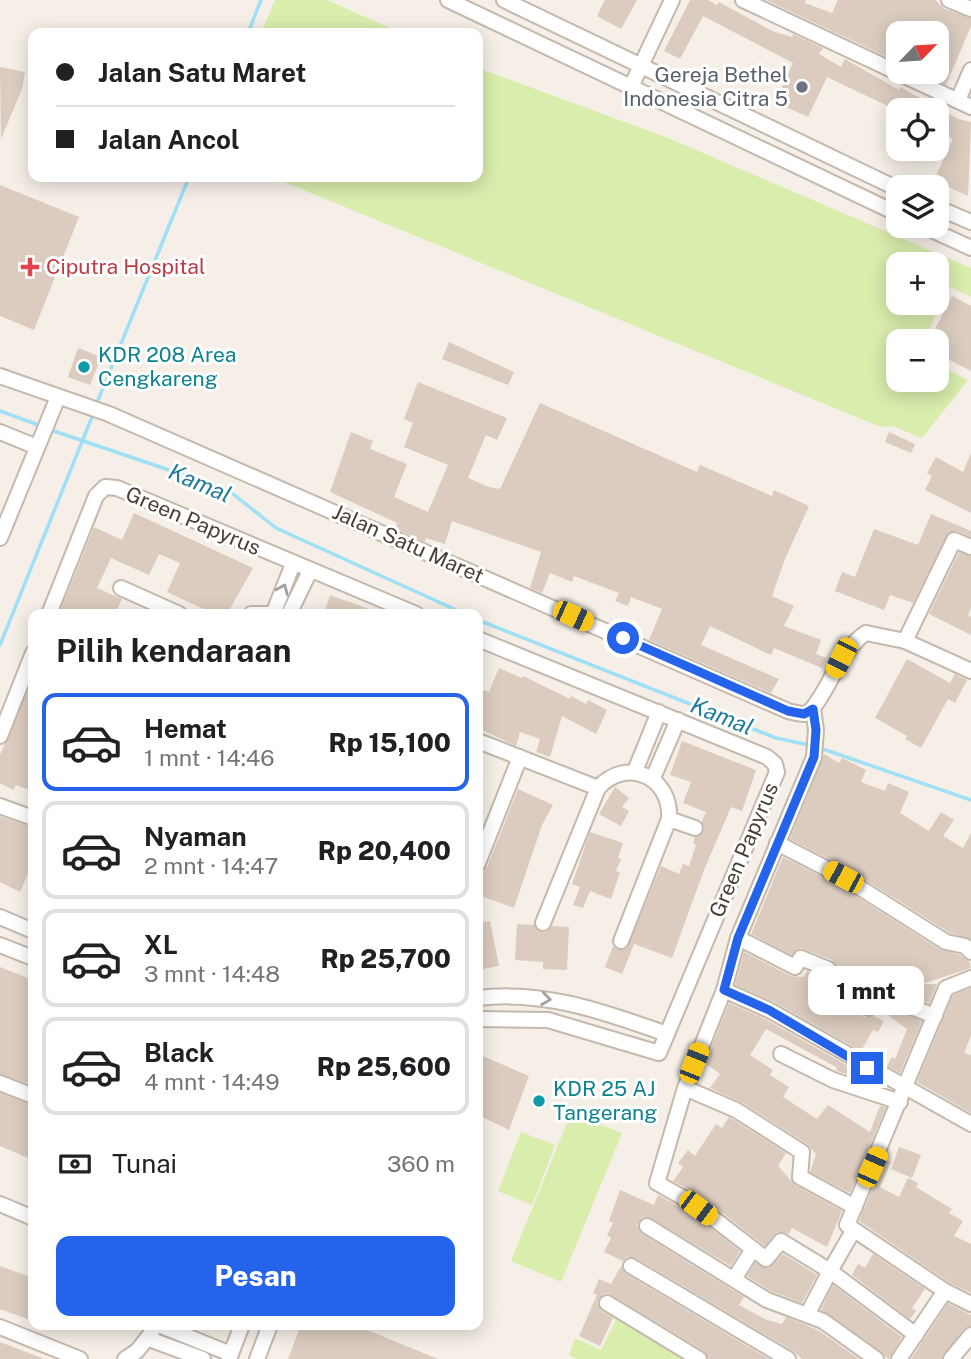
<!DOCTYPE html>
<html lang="id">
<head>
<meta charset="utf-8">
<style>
	:root { --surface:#fff; --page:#f2f2f2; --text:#202124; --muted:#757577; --line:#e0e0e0; --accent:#2563eb }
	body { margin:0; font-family:"Public Sans",sans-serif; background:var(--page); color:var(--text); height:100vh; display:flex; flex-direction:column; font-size:26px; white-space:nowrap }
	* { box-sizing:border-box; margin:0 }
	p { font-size:23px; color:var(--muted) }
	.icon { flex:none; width:38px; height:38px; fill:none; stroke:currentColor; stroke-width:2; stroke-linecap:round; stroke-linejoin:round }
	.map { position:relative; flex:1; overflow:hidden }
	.side { position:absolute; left:28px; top:609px; width:455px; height:721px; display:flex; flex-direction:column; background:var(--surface); border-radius:14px; box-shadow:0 4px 18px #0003 }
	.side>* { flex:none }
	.guide { position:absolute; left:28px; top:28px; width:455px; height:154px; border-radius:14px; box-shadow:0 4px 18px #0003; display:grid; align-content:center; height:154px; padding:0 28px; background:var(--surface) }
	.needle { width:46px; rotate:65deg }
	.tools { position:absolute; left:886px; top:21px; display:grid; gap:14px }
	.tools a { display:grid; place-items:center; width:63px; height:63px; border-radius:14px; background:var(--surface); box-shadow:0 4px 18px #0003; font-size:35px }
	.end { position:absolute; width:32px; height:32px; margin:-16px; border:9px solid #2563eb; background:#fff; box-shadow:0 0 0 4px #fff }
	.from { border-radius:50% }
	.bubble { position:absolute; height:49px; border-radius:14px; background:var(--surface); box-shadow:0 4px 18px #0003; font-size:23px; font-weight:800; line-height:49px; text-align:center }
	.car { position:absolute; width:21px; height:42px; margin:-21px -10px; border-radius:9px; box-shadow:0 0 5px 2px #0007; background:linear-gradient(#f5c518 24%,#345 0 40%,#f5c518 0 76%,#345 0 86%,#f5c518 0) }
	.guide b { display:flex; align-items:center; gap:24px; height:66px; font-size:26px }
	.guide b+b { border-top:2px solid var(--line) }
	.guide i { width:18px; height:18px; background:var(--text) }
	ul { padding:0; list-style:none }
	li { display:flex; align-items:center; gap:21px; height:98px; margin:0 14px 10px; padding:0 14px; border:4px solid var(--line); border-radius:14px }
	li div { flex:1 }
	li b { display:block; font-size:26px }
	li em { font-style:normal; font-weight:800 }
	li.active { border-color:var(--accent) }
	li>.icon { width:63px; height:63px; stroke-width:1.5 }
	h2 { padding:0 28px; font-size:32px; line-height:84px }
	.pay { display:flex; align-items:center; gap:18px; height:77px; padding:0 28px; font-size:26px }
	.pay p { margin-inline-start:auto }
	.action { display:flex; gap:14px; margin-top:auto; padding:14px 28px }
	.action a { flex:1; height:80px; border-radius:14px; background:var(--accent); color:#fff; font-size:28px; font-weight:800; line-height:80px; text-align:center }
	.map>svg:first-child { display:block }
	.green { fill:#d9edad; fill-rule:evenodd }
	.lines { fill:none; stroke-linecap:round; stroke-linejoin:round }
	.stream { stroke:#9fe0f7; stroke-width:3.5 }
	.building { fill:#dbccbf }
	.minor-casing { stroke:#c5b8ac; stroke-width:18 }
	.minor { stroke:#fff; stroke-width:14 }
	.oneway { stroke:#a49f9a }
	.route { stroke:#2563eb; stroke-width:9 }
	.worship-dot { fill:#6b7280; stroke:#fff; stroke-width:2.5 }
	.health-dot { fill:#e0444e; stroke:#fff; stroke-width:2.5 }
	.culture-dot { fill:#0f9aa8; stroke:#fff; stroke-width:2.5 }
	.labels { text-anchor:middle; stroke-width:6; stroke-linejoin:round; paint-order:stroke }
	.worship-label { font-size:21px; fill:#5b616d; stroke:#fff; text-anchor:end }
	.health-label { font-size:21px; fill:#be3a42; stroke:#fff; text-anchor:start }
	.culture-label { font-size:21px; fill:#0d838f; stroke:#fff; text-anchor:start }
	.street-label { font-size:21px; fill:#493f35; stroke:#fff }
	.water-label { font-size:23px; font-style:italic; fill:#207b9d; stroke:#fff }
</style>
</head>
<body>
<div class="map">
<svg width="971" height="1359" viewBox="0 0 971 1359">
	<rect width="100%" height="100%" fill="#f5efe7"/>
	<g class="green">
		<polygon points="275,0 327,0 401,33 261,33"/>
		<path d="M478 68 668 138 971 268V297L950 287 923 341H898V380H936V364L968 380 922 438 892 426 881 427 272 177H478ZM898 264H936V303H898Z"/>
		<polygon points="571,1113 622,1133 561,1282 511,1261"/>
		<polygon points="521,1132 555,1145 532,1205 498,1191"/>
		<polygon points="596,1299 693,1359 577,1359 569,1355 575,1338 601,1350 616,1320 591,1306"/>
	</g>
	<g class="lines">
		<g class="stream">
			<polyline points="248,33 261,0"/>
			<polyline points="96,405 189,177"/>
			<polyline points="0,411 41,426"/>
			<polyline points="48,429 228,490 276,528 465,614"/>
			<polyline points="478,620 776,738 809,745"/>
			<polyline points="0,645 94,412"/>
			<polyline points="817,747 971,800"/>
		</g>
	</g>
	<g class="building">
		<polygon points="605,0 637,0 621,29 597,16"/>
		<polygon points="690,0 708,0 717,5 719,2 772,31 792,37 793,34 823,48 819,54 841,67 845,59 899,90 900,87 958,119 971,122 968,196 934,180 953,139 936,130 936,110 896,110 827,77 808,117 786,107 788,101 778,96 793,63 703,16 680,59 664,51"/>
		<polygon points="766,0 806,0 805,3 832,13 838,0 935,0 945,9 971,18 971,26 946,85 919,72 936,72 936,33 898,33 898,62"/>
		<polygon points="0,67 25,72 22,89 1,139"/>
		<polygon points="0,185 79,217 34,330 0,316"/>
		<polygon points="952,296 971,306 971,371 936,353 936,341 929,341"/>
		<polygon points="449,342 514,372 508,385 442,359"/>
		<polygon points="78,348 101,357 90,385 68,377"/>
		<polygon points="418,382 507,418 497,440 486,435 468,478 489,487 500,489 540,403 697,472 700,465 772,496 774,490 809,506 785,559 772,596 794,606 784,626 821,640 816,654 826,658 822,668 774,648 771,655 710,626 701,645 779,679 771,693 649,640 662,609 631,597 628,606 615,601 619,593 574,576 572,582 550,573 542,593 530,588 541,552 452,521 445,544 426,538 425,542 395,529 397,523 330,492 351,432 373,441 370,449 407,464 394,497 428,512 448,465 404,447 413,423 404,419"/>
		<polygon points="889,432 915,444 911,453 885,442"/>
		<polygon points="971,453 971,513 925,490 932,476 927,473 936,457 963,472"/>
		<polygon points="134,513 253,568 227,614 214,614 167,592 180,563 159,554 149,575 111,558 97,588 122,599 115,614 59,614 94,527 122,540"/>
		<polygon points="931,514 971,531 971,537 957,531 948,533 913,603 890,595 884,610 835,591 842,572 855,577 874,529 918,545"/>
		<polygon points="959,552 971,556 971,607 968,615 971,617 971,635 929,614"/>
		<polygon points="330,595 380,613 380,614 324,614"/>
		<polygon points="907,659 950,683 955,674 967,680 955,703 948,699 921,748 905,739 907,736 875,718"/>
		<polygon points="499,668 522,678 523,676 570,699 571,696 586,704 588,700 607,710 596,734 562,716 550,757 536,752 540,739 520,732 516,746 478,728 478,689 489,692"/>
		<polygon points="33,678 33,791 16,785 13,790 0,783 0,755"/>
		<polygon points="682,741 756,770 742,811 731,807 704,870 672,958 634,944 622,974 605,967 613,946 618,950 627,948 661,866 679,874 683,864 689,866 696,845 693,843 695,837 704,830 702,821 706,812 683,803 691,782 670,775"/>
		<polygon points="824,754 839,763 842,758 866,770 861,782 885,791 888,783 909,792 900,813 929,831 941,812 954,820 943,836 963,848 971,833 971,939 950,933 848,869 790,839"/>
		<polygon points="615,787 629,798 622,807 629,811 621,826 599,814"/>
		<polygon points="518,789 553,805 542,825 514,908 478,895 478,872 487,867"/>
		<polygon points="0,816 33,828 33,862 20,892 0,882"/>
		<polygon points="590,832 623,843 618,858 621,859 616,871 620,872 611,899 590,891 583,908 573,905 580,887 572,884"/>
		<polygon points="783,857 838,885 941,950 960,955 969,961 971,968 922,984 937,984 929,1003 916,999 912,986 888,973 880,977 866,996 857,991 856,983 838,970 832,960 801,948 792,955 751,934"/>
		<polygon points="490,921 499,966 478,970 478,923"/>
		<polygon points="517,924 534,925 544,933 552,926 569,927 567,970 543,969 543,962 515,960"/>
		<polygon points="744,952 791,976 804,977 807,971 820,976 824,984 837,992 837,999 842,1005 865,1017 874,1016 884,1021 878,1032 873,1030 861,1051 774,1002 735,985"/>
		<polygon points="0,967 33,980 33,1086 0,1074"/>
		<polygon points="971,988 971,1036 964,1053 971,1055 971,1113 917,1082 953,995"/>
		<polygon points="729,1003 765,1019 885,1087 837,1071 836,1067 766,1029 750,1055 773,1070 770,1075 789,1087 783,1097 817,1119 828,1105 870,1132 880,1106 886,1107 850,1193 810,1172 816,1154 807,1144 741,1102 710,1088 720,1074 705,1063"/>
		<polygon points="893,1007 922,1021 900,1073 887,1066 892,1057 895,1059 907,1029 889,1016"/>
		<polygon points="478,1054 529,1076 509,1130 478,1115"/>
		<polygon points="0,1093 33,1105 33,1160 0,1146"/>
		<polygon points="729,1117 786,1153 778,1166 795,1185 842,1211 827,1247 792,1228 789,1234 777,1232 765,1246 702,1197 673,1181 683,1167 678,1163 688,1150 695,1156 716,1124 722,1128"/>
		<polygon points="899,1147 921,1155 912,1178 891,1169"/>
		<polygon points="885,1159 891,1162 880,1187 899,1197 908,1178 918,1183 916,1187 952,1209 949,1213 963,1221 954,1236 971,1244 971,1293 950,1283 859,1221"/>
		<polygon points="620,1190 654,1205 658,1195 691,1213 740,1251 731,1266 651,1218 643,1217 637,1225 642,1234 744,1297 739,1305 767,1320 782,1324 786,1317 818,1330 859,1359 802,1359 793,1351 636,1258 627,1257 623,1261 604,1252 611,1238 607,1235 613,1223 609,1221"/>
		<polygon points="783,1254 817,1275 802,1303 771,1291 747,1276 755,1263 769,1268"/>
		<polygon points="873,1254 925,1289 912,1308 916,1311 910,1319 852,1275 858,1264 865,1268"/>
		<polygon points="0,1266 33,1278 33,1321 0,1309"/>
		<polygon points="621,1266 626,1274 769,1359 709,1359 704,1351 608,1293 602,1295 597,1302 601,1311 613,1318 600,1346 579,1336 597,1295 593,1293 599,1279 611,1284"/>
		<polygon points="833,1285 902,1337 889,1359 821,1310"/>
		<polygon points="948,1303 971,1315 971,1326 964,1329 942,1359 911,1359"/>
		<polygon points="301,1325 355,1325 438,1359 288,1359"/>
		<polygon points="0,1342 42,1358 42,1359 0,1359"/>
	</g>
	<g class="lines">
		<g class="minor-casing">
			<g id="minor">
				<polyline points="448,0 898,214"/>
				<polyline points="504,0 898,189"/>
				<polyline points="743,0 971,107"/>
				<polyline points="949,0 971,9"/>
				<polyline points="630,89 672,0"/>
				<polyline points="958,100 971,70"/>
				<polyline points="936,207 971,222"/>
				<polyline points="923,226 971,248"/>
				<path d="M0 376 109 414 788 711C792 712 800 714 804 714 821 711 838 650 866 633L905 641 971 671"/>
				<polyline points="0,432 37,447"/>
				<polyline points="0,538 58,397"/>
				<polyline points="121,588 179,614"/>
				<polyline points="49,614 96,496 105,487 117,488 416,614"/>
				<polyline points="251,614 274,614"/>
				<polyline points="273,614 293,564"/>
				<polyline points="289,614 310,571"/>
				<polyline points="478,639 767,757 775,764 777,772 659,1053 548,1020 478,1019"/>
				<polyline points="905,641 954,540 971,547"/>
				<polyline points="0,736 33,653"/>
				<polyline points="478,741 598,788"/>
				<polyline points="635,771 659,712"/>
				<polyline points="653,778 678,720"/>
				<polyline points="0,806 33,818"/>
				<polyline points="669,819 695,828"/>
				<polyline points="777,843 843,877 946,942 965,946 971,952"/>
				<polyline points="478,863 520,757"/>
				<polyline points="0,917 33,931"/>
				<path d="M543 923 598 788C627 756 672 777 669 819L621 941"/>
				<polyline points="738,938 795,967 801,958 828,969 830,976 848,987 846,996 869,1008 887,983 907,994 906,1005 935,1016"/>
				<polyline points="0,945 33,958"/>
				<polyline points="971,978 946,988 847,1225 945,1291 971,1304"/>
				<polyline points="724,990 769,1010 971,1124"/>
				<path d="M478 998C545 990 604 1012 667 1034"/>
				<polyline points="781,1054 833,1080 900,1102"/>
				<polyline points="0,1083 33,1096"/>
				<polyline points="685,1088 736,1110 802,1152 800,1177 855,1207"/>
				<polyline points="0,1204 33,1218"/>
				<polyline points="647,1226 767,1300 823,1321 876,1359"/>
				<polyline points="853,1231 830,1271 916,1335"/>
				<polyline points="631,1266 788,1359"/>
				<polyline points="734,1279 753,1249"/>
				<polyline points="607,1303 699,1359"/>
				<polyline points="807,1315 830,1271 781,1241 766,1259 696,1205 657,1183 685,1088 724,990 738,938 814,757 816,730 813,709"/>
				<polyline points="159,1325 231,1354"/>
				<polyline points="0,1327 80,1359"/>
				<polyline points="149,1339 203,1359"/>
				<polyline points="125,1359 137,1351 152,1332"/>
				<polyline points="229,1359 242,1325"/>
				<polyline points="257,1359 270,1325"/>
				<polyline points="899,1359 945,1291"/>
				<polyline points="951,1359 971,1335"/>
			</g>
		</g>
		<use href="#minor" class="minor"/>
	</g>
	<defs><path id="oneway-chevron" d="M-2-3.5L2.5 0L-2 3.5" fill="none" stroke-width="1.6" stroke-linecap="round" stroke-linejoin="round" transform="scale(1.75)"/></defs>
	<g class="oneway">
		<use href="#oneway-chevron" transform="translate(283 589) rotate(-67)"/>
		<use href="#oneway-chevron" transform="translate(546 999) rotate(8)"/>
	</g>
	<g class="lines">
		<polyline class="route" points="623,638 788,711 804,714 813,709 816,730 814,757 738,938 724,990 769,1010 867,1068"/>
	</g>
	<circle class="worship-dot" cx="802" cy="87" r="7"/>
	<path class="health-dot" d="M26.5 256.5h7v7h7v7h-7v7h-7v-7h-7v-7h7z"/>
	<g class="culture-dot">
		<circle cx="84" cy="367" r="7"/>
		<circle cx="539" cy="1101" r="7"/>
	</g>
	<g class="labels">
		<g class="worship-label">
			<text x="788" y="82">Gereja Bethel<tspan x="788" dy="24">Indonesia Citra 5</tspan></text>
		</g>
		<g class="health-label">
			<text x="46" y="274">Ciputra Hospital</text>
		</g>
		<g class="culture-label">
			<text x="98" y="362">KDR 208 Area<tspan x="98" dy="24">Cengkareng</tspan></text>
			<text x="553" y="1096">KDR 25 AJ<tspan x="553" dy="24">Tangerang</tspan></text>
		</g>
		<g class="street-label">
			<text transform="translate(193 521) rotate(23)" y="7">Green Papyrus</text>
			<text transform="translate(408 544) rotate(24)" y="7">Jalan Satu Maret</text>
			<text transform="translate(744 850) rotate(-67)" y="7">Green Papyrus</text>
		</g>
		<g class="water-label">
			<text transform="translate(200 483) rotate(23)" y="8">Kamal</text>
			<text transform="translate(722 716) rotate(22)" y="8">Kamal</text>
		</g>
	</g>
</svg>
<div class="tools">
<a><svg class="needle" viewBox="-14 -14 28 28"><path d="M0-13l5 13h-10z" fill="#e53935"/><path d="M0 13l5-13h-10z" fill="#757577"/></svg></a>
<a><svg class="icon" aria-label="locate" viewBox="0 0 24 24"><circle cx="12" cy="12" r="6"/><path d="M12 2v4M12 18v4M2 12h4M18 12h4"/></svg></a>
<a><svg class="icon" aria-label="layers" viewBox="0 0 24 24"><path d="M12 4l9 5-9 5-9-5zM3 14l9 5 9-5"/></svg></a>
<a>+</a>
<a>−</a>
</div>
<i class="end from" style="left:623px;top:638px"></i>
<i class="end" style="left:867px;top:1068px"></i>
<div class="bubble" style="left:808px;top:966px;width:116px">1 mnt</div>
<i class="car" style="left:573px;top:616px;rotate:114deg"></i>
<i class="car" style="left:841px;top:658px;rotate:207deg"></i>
<i class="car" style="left:843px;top:877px;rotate:298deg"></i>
<i class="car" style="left:694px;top:1063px;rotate:22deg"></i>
<i class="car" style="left:872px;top:1167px;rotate:24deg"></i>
<i class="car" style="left:698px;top:1208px;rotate:127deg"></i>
<div class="guide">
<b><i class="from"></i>Jalan Satu Maret</b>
<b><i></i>Jalan Ancol</b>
</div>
<section class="side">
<h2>Pilih kendaraan</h2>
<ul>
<li class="active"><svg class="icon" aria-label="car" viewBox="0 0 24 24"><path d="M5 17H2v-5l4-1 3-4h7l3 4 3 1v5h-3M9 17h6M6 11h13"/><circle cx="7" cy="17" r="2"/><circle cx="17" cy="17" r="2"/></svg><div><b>Hemat</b><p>1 mnt · 14:46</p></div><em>Rp 15,100</em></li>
<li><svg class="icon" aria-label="car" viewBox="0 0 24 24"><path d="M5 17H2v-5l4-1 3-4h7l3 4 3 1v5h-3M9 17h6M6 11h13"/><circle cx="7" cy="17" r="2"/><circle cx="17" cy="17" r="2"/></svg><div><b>Nyaman</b><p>2 mnt · 14:47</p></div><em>Rp 20,400</em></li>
<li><svg class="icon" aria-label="car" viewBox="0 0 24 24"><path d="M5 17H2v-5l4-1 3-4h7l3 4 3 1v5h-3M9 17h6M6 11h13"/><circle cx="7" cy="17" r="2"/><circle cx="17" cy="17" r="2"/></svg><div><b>XL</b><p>3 mnt · 14:48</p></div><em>Rp 25,700</em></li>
<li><svg class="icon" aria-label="car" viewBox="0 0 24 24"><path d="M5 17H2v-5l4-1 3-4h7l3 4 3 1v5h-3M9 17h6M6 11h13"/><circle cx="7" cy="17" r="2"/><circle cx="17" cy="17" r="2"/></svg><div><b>Black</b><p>4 mnt · 14:49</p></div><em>Rp 25,600</em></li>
</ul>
<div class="pay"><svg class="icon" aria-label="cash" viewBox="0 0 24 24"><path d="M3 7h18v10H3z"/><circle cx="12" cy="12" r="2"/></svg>Tunai<p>360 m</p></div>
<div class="action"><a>Pesan</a></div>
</section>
</div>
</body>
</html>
